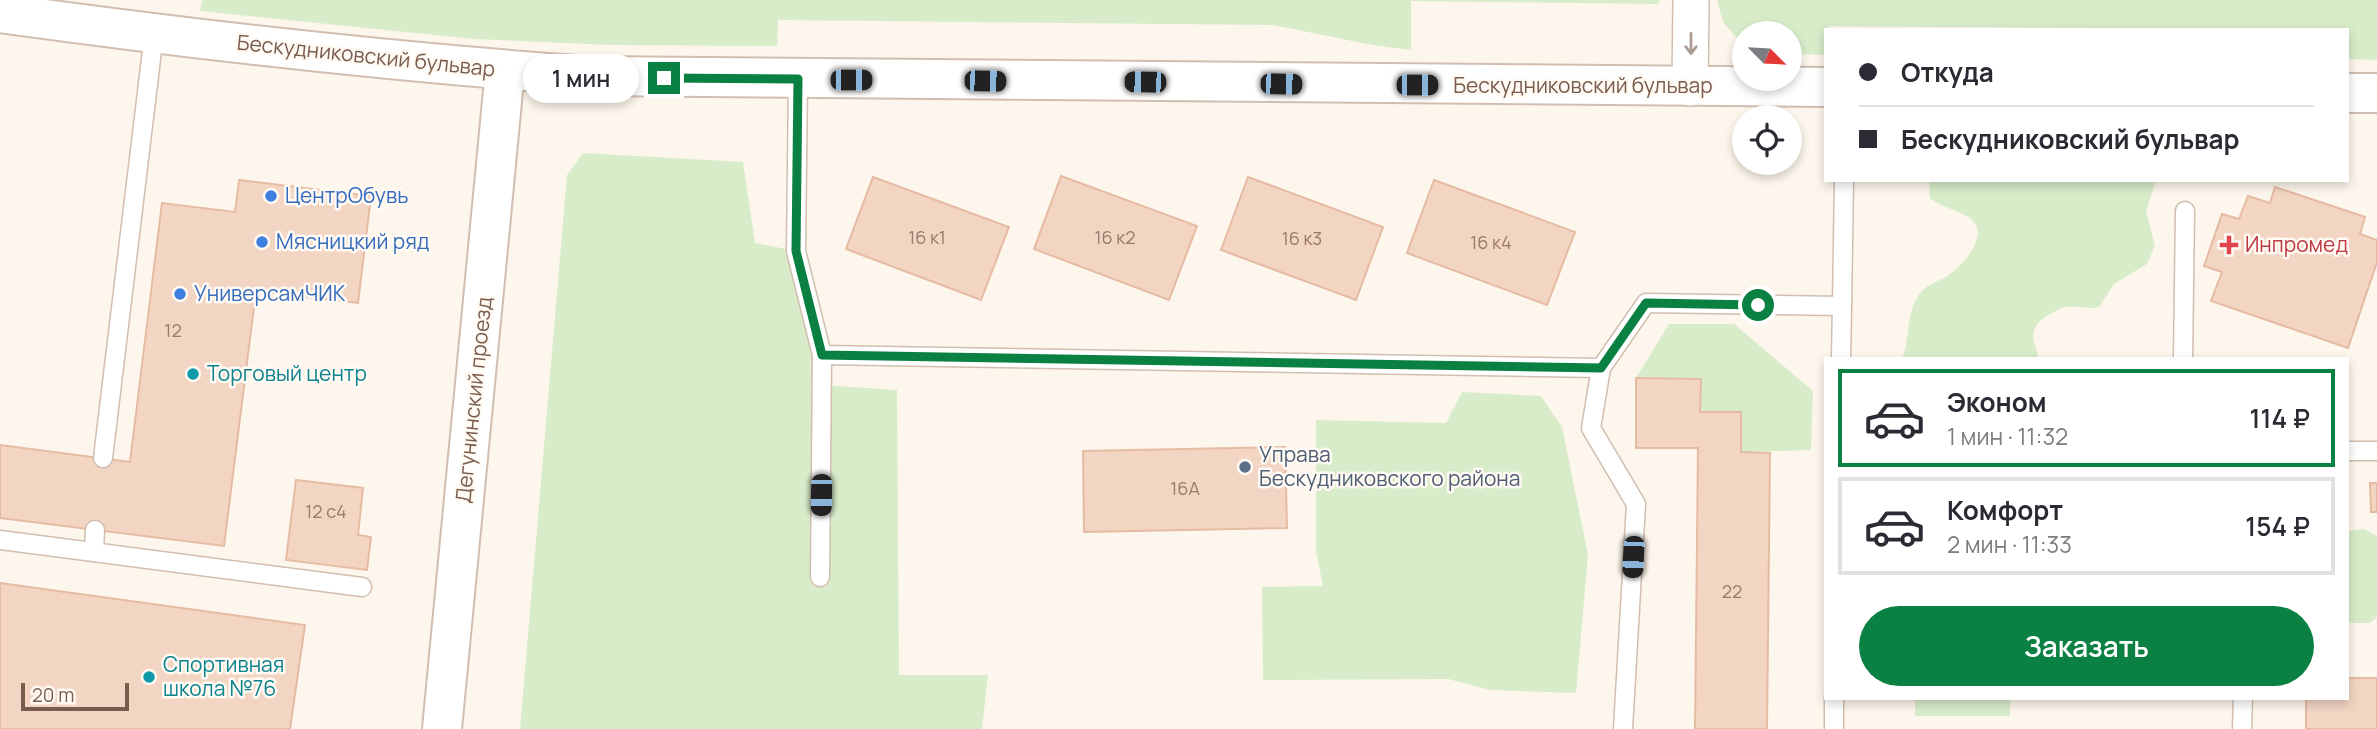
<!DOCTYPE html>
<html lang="ru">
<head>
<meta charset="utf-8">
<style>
	:root { --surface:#fff; --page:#f7f7f7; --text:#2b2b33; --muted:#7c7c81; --line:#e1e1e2; --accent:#0b8043 }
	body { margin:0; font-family:Manrope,sans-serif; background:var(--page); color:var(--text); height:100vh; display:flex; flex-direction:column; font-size:26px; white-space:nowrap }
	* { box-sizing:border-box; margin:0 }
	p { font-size:23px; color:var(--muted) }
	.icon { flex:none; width:38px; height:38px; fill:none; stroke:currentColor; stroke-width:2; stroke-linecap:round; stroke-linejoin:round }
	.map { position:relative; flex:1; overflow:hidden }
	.sheet { position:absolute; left:1824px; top:357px; width:525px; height:343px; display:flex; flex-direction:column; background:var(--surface); border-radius:0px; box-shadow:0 4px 10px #0003 }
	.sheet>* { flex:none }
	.guide { position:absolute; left:1824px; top:28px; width:525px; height:154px; border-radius:0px; box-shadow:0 4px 10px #0003; display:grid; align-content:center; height:154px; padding:0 35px; background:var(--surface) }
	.needle { width:46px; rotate:114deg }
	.buttons { position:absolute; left:1732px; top:21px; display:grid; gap:14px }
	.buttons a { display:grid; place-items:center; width:70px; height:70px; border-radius:50%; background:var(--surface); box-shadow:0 4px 10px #0003; font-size:35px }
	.scale { position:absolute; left:21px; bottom:18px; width:108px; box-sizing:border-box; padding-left:7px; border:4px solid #7a5c4d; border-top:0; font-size:19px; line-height:24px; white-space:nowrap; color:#7a5c4d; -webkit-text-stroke:5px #fffaf3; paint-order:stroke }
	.end { position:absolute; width:32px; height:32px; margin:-16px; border:9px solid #0b8043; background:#fff; box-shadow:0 0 0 4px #fff }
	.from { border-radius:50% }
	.bubble { position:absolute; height:49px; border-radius:24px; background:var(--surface); box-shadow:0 4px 10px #0003; font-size:23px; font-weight:600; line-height:49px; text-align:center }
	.car { position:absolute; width:21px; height:42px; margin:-21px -10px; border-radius:9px; box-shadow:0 0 5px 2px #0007; background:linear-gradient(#222 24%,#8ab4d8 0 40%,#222 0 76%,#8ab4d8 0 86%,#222 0) }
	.guide b { display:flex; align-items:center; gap:24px; height:66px; font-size:26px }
	.guide b+b { border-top:2px solid var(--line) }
	.guide i { width:18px; height:18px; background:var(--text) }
	ul { padding:12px 0 0; list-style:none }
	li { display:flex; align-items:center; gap:21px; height:98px; margin:0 14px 10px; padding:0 21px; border:4px solid var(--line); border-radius:0px }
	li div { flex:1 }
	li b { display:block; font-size:26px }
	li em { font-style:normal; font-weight:600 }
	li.active { border-color:var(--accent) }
	li>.icon { width:63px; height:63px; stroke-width:1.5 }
	.button { display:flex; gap:14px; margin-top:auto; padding:14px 35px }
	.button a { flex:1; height:80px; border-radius:42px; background:var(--accent); color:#fff; font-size:28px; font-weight:600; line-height:80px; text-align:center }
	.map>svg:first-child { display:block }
	.green { fill:#d8ecc9 }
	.building { fill:#f3d5c3; stroke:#e6bba3; stroke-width:2 }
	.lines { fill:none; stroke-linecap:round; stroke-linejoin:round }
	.service-casing { stroke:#d1beb0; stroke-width:21 }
	.minor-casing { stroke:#d1beb0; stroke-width:38 }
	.tertiary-casing { stroke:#d1beb0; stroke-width:42 }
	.service { stroke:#fff; stroke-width:18 }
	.minor { stroke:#fff; stroke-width:35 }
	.tertiary { stroke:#fff; stroke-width:38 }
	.oneway { stroke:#af9d94 }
	.route { stroke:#0b8043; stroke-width:9 }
	.shop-dot { fill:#3f7fe0; stroke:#fffaf3; stroke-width:2.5 }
	.health-dot { fill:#e0444e; stroke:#fffaf3; stroke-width:2.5 }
	.culture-dot { fill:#0f9aa8; stroke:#fffaf3; stroke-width:2.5 }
	.service-dot { fill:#5c6f8a; stroke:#fffaf3; stroke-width:2.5 }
	.labels { text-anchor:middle; stroke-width:5; stroke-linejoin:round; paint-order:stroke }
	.number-label { font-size:18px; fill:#987a6a }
	.street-label { font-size:21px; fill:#7a5c4d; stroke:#fffaf3 }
	.shop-label { font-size:21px; fill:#366cbe; stroke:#fffaf3; text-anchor:start }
	.health-label { font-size:21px; fill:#be3a42; stroke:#fffaf3; text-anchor:start }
	.culture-label { font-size:21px; fill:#0d838f; stroke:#fffaf3; text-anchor:start }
	.service-label { font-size:21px; fill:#4e5e75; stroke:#fffaf3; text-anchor:start }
</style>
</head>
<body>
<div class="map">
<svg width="2377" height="729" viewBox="0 0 2377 729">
	<rect width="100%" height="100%" fill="#fdf6ec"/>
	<g class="green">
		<polygon points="202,0 1660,0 1658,4 1411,1 1411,50 1372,45 1273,25 778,20 777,46 611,45 474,39 200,11"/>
		<polygon points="1717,0 2377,0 2377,60 2347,59 2347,30 1829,26 1828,30 1825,30 1825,55 1790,54 1790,33 1745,33 1745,45 1742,44 1723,22"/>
		<polygon points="583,153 743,162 755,243 796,251 822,385 897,390 899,675 988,675 982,729 520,729 567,175"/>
		<path d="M1929 180H2156L2146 211 2155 246 2147 264 2114 284 2099 307C2088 310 2078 305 2067 307 2061 307 2056 311 2052 313 2034 322 2028 334 2038 353L2037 359H1902C1911 337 1905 310 1922 291 1929 283 1941 281 1950 274 1962 266 1984 241 1976 225 1970 212 1942 209 1930 198Z"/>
		<polygon points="1669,324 1734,324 1813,391 1811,450 1741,452 1741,412 1700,412 1701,379 1636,378"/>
		<polygon points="1462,392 1541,396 1562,427 1588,555 1576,693 1491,690 1448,679 1263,680 1262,587 1323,586 1316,551 1316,420 1446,423"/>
		<polygon points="2364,529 2377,536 2377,617 2370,623 2347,623 2347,531"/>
		<rect x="1915" y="698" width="95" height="18"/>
	</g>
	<g class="building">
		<polygon points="1061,176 1197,226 1169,300 1034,249"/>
		<polygon points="873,177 1009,227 981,300 846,249"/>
		<polygon points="1248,177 1383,227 1356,300 1221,250"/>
		<polygon points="239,180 371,196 358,303 256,291 224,546 0,518 0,445 130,462 162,203 235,212"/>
		<polygon points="1434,180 1575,232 1547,305 1407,253"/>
		<polygon points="2275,187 2365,217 2360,234 2377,240 2377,262 2348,348 2211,301 2222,272 2204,266 2222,214 2239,219 2248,196 2270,203"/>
		<polygon points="1636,378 1701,379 1700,412 1741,412 1741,452 1770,453 1767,729 1695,729 1698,448 1636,448"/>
		<polygon points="1285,447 1287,528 1084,532 1083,451"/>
		<polygon points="296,480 363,488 358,535 371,537 367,570 286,560"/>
		<polygon points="2370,483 2377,483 2377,512 2371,512"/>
		<polygon points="0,583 305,625 290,729 0,729"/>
		<polygon points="2347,678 2377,678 2377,729 2306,729 2306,698 2347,698"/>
	</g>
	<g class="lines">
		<g class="service-casing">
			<g id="service">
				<polyline points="798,79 796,251 822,355 820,577"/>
				<polyline points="822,355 1601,368"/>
				<polyline points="1841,359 1842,306"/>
				<polyline points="2183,359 2185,211"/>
				<polyline points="2347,451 2377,451"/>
				<polyline points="103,458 154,34"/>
				<polyline points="0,540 362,587"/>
				<polyline points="94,552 95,530"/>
				<polyline points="1623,729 1636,504 1591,428 1601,368 1646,303 1842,306 1844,180"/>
				<polyline points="1834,729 1834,698"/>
				<polyline points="2242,729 2243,698"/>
			</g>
		</g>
		<g class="minor-casing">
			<polyline id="minor" points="1690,88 1691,0"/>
		</g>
		<g class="tertiary-casing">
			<g id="tertiary">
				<path d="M0 13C196 40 392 62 590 76L1825 87"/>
				<polyline points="2347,93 2377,93"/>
				<polyline points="442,729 505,70"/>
			</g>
		</g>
		<use href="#service" class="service"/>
		<use href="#minor" class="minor"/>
		<use href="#tertiary" class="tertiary"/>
	</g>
	<defs><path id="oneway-shaft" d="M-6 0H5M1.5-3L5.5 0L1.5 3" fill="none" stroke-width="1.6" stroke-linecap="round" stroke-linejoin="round" transform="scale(1.75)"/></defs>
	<use class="oneway" href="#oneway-shaft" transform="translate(1691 44) rotate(90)"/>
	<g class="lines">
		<polyline class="route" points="664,78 798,79 796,251 822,355 1601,368 1646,303 1758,305"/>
	</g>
	<g class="shop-dot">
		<circle cx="271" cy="196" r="7"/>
		<circle cx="262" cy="242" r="7"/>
		<circle cx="180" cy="294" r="7"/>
	</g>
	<path class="health-dot" d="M2225.5 234.5h7v7h7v7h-7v7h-7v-7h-7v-7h7z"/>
	<g class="culture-dot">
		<circle cx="193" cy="374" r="7"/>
		<circle cx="149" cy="677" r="7"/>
	</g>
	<circle class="service-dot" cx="1245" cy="467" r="7"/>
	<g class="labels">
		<g class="number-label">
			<text x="927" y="244">16 к1</text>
			<text x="1115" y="244">16 к2</text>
			<text x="1302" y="245">16 к3</text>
			<text x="1491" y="249">16 к4</text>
			<text x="173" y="337">12</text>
			<text x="1185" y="495">16А</text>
			<text x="326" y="518">12 с4</text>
			<text x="1732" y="598">22</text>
		</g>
		<g class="street-label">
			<text transform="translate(366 56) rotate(6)" y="7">Бескудниковский бульвар</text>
			<text x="1583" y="93">Бескудниковский бульвар</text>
			<text transform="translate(474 400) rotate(-84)" y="7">Дегунинский проезд</text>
		</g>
		<g class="shop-label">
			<text x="285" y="203">ЦентрОбувь</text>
			<text x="276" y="249">Мясницкий ряд</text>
			<text x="194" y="301">УниверсамЧИК</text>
		</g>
		<g class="health-label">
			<text x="2245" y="252">Инпромед</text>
		</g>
		<g class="culture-label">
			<text x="207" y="381">Торговый центр</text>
			<text x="163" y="672">Спортивная<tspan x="163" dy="24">школа №76</tspan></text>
		</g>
		<g class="service-label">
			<text x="1259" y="462">Управа<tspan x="1259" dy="24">Бескудниковского района</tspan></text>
		</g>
	</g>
</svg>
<div class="buttons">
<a><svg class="needle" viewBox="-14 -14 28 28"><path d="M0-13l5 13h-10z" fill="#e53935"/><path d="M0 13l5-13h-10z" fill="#7c7c81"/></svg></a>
<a><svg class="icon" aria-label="locate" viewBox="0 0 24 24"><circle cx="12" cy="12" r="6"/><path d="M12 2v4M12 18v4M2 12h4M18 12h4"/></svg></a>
</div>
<div class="scale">20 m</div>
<i class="end from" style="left:1758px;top:305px"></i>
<i class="end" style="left:664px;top:78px"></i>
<div class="bubble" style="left:523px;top:54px;width:116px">1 мин</div>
<i class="car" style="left:851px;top:80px;rotate:90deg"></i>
<i class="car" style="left:985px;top:81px;rotate:91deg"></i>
<i class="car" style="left:1145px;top:82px;rotate:271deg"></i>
<i class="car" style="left:1281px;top:84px;rotate:91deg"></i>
<i class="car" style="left:1417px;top:85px;rotate:90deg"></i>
<i class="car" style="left:821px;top:495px;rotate:181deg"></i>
<i class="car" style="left:1633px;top:557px;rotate:183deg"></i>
<div class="guide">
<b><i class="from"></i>Откуда</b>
<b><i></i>Бескудниковский бульвар</b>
</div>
<section class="sheet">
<ul>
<li class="active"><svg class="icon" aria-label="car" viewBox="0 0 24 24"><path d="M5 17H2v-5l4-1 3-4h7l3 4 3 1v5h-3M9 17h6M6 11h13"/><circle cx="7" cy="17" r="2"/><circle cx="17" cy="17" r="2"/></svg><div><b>Эконом</b><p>1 мин · 11:32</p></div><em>114 ₽</em></li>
<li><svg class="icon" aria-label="car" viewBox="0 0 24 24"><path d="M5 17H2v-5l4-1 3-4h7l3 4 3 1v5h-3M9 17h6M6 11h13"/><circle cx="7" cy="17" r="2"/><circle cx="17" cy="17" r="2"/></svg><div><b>Комфорт</b><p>2 мин · 11:33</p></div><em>154 ₽</em></li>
</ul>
<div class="button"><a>Заказать</a></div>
</section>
</div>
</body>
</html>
